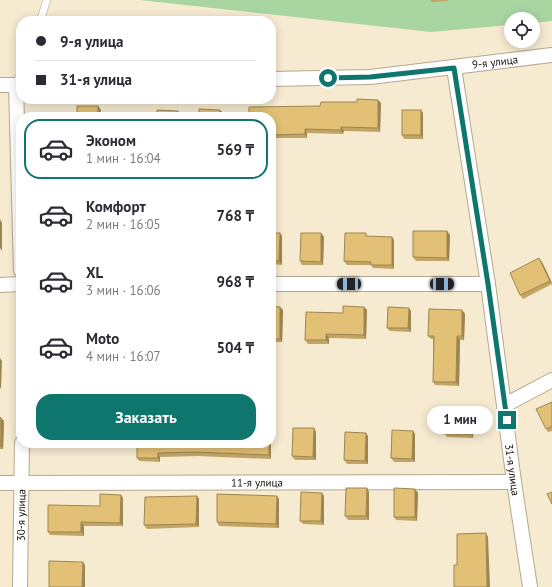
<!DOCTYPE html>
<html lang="ru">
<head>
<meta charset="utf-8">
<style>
	:root { --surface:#fff; --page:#f7f7f7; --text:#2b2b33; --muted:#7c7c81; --line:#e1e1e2; --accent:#0f766e }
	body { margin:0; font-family:"PT Sans",sans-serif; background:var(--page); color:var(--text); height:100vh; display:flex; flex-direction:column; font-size:15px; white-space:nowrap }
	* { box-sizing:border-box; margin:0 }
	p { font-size:13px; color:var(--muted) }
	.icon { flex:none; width:22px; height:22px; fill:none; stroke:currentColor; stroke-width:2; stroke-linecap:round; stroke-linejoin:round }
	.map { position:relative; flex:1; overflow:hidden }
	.sheet { position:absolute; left:16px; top:112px; width:260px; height:336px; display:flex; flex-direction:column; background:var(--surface); border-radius:16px; box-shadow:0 2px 10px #0003 }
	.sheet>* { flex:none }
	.guide { position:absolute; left:16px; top:16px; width:260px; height:88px; border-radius:16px; box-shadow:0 2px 10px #0003; display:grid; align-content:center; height:88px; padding:0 20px; background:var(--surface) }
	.controls { position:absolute; left:504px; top:12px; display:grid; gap:8px }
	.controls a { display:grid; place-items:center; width:36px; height:36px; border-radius:50%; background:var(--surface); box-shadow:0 2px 10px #0003; font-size:20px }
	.end { position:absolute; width:18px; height:18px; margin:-9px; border:5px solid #0f766e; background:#fff; box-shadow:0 0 0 2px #fff }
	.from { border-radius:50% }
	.bubble { position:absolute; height:28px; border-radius:14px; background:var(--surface); box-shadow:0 2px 10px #0003; font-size:13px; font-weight:800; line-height:28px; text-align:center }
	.car { position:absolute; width:12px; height:24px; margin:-12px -6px; border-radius:5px; box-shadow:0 0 3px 1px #0007; background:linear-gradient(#222 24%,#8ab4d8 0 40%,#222 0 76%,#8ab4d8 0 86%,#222 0) }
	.guide b { display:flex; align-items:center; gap:14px; height:38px; font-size:15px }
	.guide b+b { border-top:1px solid var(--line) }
	.guide i { width:10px; height:10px; background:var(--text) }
	ul { padding:7px 0 0; list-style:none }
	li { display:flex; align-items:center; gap:12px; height:60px; margin:0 8px 6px; padding:0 12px; border:2px solid transparent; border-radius:16px }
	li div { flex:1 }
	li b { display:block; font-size:15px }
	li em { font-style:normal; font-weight:800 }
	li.current { border-color:var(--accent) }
	li>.icon { width:36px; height:36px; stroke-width:1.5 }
	.cta { display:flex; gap:8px; margin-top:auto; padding:8px 20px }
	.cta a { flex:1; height:46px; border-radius:16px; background:var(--accent); color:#fff; font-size:16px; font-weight:800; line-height:46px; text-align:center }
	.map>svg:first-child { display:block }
	.green { fill:#a9d5a1 }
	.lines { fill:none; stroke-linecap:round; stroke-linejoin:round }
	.service-casing { stroke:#b4a890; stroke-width:8 }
	.minor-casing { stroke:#b4a890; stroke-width:16 }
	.service { stroke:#fff; stroke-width:7 }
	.minor { stroke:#fff; stroke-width:14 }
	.wall { fill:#c2a565 }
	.shaded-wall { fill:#9e8652 }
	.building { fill:#e2c075; stroke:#9e8652 }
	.route { stroke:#0f766e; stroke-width:5 }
	.labels { text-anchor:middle; stroke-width:3.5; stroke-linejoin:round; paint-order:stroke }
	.street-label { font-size:11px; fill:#130f06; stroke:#fdf8ee }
</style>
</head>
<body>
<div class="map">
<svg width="552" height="587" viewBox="0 0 552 587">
	<rect width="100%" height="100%" fill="#f6ead0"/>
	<polygon class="green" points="140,0 552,0 552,21 533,23 533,19 511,19 511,25 431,32"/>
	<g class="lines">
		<g class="service-casing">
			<g id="service">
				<polyline points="40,21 47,0"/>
				<polyline points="16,85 21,72"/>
			</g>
		</g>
		<g class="minor-casing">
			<g id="minor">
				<path id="s1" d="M454 68 488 284 514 482 530 587"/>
				<path id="s2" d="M271 79 370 77 552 55"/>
				<polyline points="0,85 21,85"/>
				<polyline points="16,85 21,270"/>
				<polyline points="271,284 488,284"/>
				<polyline points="0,285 21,284"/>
				<polyline points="505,405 552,380"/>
				<path id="s3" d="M0 483 514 482"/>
				<path id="s4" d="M20 587 22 443"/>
			</g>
		</g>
		<use href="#service" class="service"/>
		<use href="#minor" class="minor"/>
	</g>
	<g class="wall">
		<polygon points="430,0 448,0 448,1 432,2"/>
		<polygon points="378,100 381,103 380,132 344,131 343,134 307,133 307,138 271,138 271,117 320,106"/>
		<polygon points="421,110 423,113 423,139 404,139 402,135"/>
		<polygon points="447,231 450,235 449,261 416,261 413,257"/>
		<polygon points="271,233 280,233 282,236 282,265 271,264"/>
		<polygon points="321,233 324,237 323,265 302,265 300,261"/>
		<polygon points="368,236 392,237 394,240 394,269 373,268 371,265 347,265 344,261"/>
		<polygon points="542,262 552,283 552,284 523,299 520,295"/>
		<polygon points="271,306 280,307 283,310 282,342 271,342"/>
		<polygon points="364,307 367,310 366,339 329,338 329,344 308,344 305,340 343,313"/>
		<polygon points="462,310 465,314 464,340 460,340 459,386 435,385 433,382 433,339 431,339 428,336"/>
		<polygon points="411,311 411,332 390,331 387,328"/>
		<polygon points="552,402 552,431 548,432 546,429"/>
		<polygon points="474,411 473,438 447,437 445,434"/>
		<polygon points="0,417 4,421 3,449 0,449"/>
		<polygon points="314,428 316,432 316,460 295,460 292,456"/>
		<polygon points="271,430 271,459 198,456 160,457 160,462 139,461 137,458 137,443 271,443"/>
		<polygon points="413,431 415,434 415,462 394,462 391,458"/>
		<polygon points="368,436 368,464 347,464 344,460"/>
		<polygon points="367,488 369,492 369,520 348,520 345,516"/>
		<polygon points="415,489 418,493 417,521 396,520 394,517"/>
		<polygon points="322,493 324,496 324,525 303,524 300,521"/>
		<polygon points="121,495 123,498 123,526 84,526 84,536 50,535 48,532 100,506"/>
		<polygon points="197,496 199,499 199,527 147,529 144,525"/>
		<polygon points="279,499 279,528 219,526 217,522"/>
	</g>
	<g class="shaded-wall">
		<polygon points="378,100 381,103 380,132 378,128"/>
		<polygon points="98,106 101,110 100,117 98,117"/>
		<polygon points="220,110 223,113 223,117 220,117"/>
		<polygon points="421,110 423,113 423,139 421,135"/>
		<polygon points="178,111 180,114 180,117 178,117"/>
		<polygon points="341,127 344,131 343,134 341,130"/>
		<polygon points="305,129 307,133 307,138 305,134"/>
		<polygon points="0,219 2,223 2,251 0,248"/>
		<polygon points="447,231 450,235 449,261 447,258"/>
		<polygon points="280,233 282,236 282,265 279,261"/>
		<polygon points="321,233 324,237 323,265 321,262"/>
		<polygon points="392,237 394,240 394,269 392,265"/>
		<polygon points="539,258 542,262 552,283 550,281"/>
		<polygon points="280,307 283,310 282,342 280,339"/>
		<polygon points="364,307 367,310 366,339 364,335"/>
		<polygon points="409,308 411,311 411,332 408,328"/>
		<polygon points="462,310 465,314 464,340 462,336"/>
		<polygon points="326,334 329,338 329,344 326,340"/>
		<polygon points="457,336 460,340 459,386 456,382"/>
		<polygon points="0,358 2,361 1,389 0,387"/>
		<polygon points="471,407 474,411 473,438 471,434"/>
		<polygon points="1,418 4,421 3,449 1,446"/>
		<polygon points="314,428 316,432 316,460 313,457"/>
		<polygon points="271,430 271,459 269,455 269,443 271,443"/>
		<polygon points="413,431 415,434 415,462 412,459"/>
		<polygon points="366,433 368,436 368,464 365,461"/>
		<polygon points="158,453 160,457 160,462 158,458"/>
		<polygon points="367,488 369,492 369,520 366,516"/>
		<polygon points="415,489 418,493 417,521 415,517"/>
		<polygon points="322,493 324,496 324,525 321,521"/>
		<polygon points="121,495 123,498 123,526 120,523"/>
		<polygon points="197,496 199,499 199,527 196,524"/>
		<polygon points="277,496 279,499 279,528 276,524"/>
		<polygon points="81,522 84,526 84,536 81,532"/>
		<polygon points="486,533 488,537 490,587 487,587"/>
		<polygon points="83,562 85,565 85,587 82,587"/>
	</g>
	<g class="building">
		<polygon points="357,99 378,100 378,128 341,127 341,130 305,129 305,134 271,135 271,117 249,117 249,107 320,106 321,102 357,102"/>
		<rect x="77" y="106" width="21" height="11"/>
		<polygon points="199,109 220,110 220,117 199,117"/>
		<polygon points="157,110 178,111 178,117 157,117"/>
		<rect x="402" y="110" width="19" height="25"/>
		<polygon points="413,231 447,231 447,258 413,257"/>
		<polygon points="271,233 280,233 279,261 271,261"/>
		<polygon points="301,233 321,233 321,262 300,261"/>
		<polygon points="345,233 366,233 366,236 392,237 392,265 371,265 371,262 344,261"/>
		<polygon points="539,258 550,281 520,295 510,273"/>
		<polygon points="271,306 280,307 280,339 271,339"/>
		<polygon points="343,306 364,307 364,335 326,334 326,340 305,340 306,312 343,313"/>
		<polygon points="388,307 409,308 408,328 387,328"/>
		<polygon points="429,309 462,310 462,336 457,336 456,382 433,382 434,336 428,336"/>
		<polygon points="552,402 552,426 546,429 536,409"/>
		<rect x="445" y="407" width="26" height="27"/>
		<polygon points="0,417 1,418 1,446 0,446"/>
		<polygon points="293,428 314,428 313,457 292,456"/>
		<polygon points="392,430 413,431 412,459 391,458"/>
		<polygon points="345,432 366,433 365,461 344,460"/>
		<polygon points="137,443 269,443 269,455 195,452 158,453 158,458 137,458"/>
		<polygon points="346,488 367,488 366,516 345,516"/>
		<polygon points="394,488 415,489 415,517 394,517"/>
		<polygon points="301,492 322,493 321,521 300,521"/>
		<polygon points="552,492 552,504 547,494"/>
		<polygon points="100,494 121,495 120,523 81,522 81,532 48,532 48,505 100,506"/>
		<polygon points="217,494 277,496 276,524 217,522"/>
		<polygon points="197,496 196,524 144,525 145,497"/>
		<polygon points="486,533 487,587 454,587 454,565 457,565 457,534"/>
		<polygon points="49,561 83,562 82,587 49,587"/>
	</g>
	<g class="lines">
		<polyline class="route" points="328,78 370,77 454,68 488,284 507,420"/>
	</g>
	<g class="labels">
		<g class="street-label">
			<text dy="4" stroke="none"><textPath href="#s2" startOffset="225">9-я улица</textPath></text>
			<text dy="4" stroke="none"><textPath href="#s1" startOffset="406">31-я улица</textPath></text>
			<text dy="4" stroke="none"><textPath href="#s3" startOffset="257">11-я улица</textPath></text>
			<text dy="4" stroke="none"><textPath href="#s4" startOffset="72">30-я улица</textPath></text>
		</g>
	</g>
</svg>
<div class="controls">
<a><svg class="icon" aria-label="locate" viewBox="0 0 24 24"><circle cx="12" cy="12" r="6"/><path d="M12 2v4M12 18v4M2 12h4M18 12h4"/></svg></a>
</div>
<i class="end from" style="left:328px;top:78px"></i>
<i class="end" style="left:507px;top:420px"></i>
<div class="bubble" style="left:427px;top:406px;width:66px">1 мин</div>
<i class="car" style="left:349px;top:284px;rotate:270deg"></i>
<i class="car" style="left:442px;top:284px;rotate:90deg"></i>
<div class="guide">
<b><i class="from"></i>9-я улица</b>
<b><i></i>31-я улица</b>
</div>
<section class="sheet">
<ul>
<li class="current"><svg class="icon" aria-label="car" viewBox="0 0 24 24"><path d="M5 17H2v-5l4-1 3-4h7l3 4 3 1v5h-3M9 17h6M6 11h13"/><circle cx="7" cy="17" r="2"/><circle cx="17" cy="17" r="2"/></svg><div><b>Эконом</b><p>1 мин · 16:04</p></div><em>569 ₸</em></li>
<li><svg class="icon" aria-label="car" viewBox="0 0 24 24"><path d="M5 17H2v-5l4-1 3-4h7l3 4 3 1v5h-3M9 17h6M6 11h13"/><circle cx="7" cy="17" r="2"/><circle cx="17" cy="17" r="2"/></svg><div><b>Комфорт</b><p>2 мин · 16:05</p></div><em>768 ₸</em></li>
<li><svg class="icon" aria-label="car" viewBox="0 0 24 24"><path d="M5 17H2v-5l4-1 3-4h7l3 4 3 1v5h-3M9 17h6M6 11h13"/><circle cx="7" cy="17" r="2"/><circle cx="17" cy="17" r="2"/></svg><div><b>XL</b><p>3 мин · 16:06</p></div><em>968 ₸</em></li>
<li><svg class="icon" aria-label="car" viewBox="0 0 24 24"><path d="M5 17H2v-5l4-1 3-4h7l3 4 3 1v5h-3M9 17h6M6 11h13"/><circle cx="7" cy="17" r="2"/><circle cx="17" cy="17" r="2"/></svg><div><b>Moto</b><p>4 мин · 16:07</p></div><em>504 ₸</em></li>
</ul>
<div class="cta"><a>Заказать</a></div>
</section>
</div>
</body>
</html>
